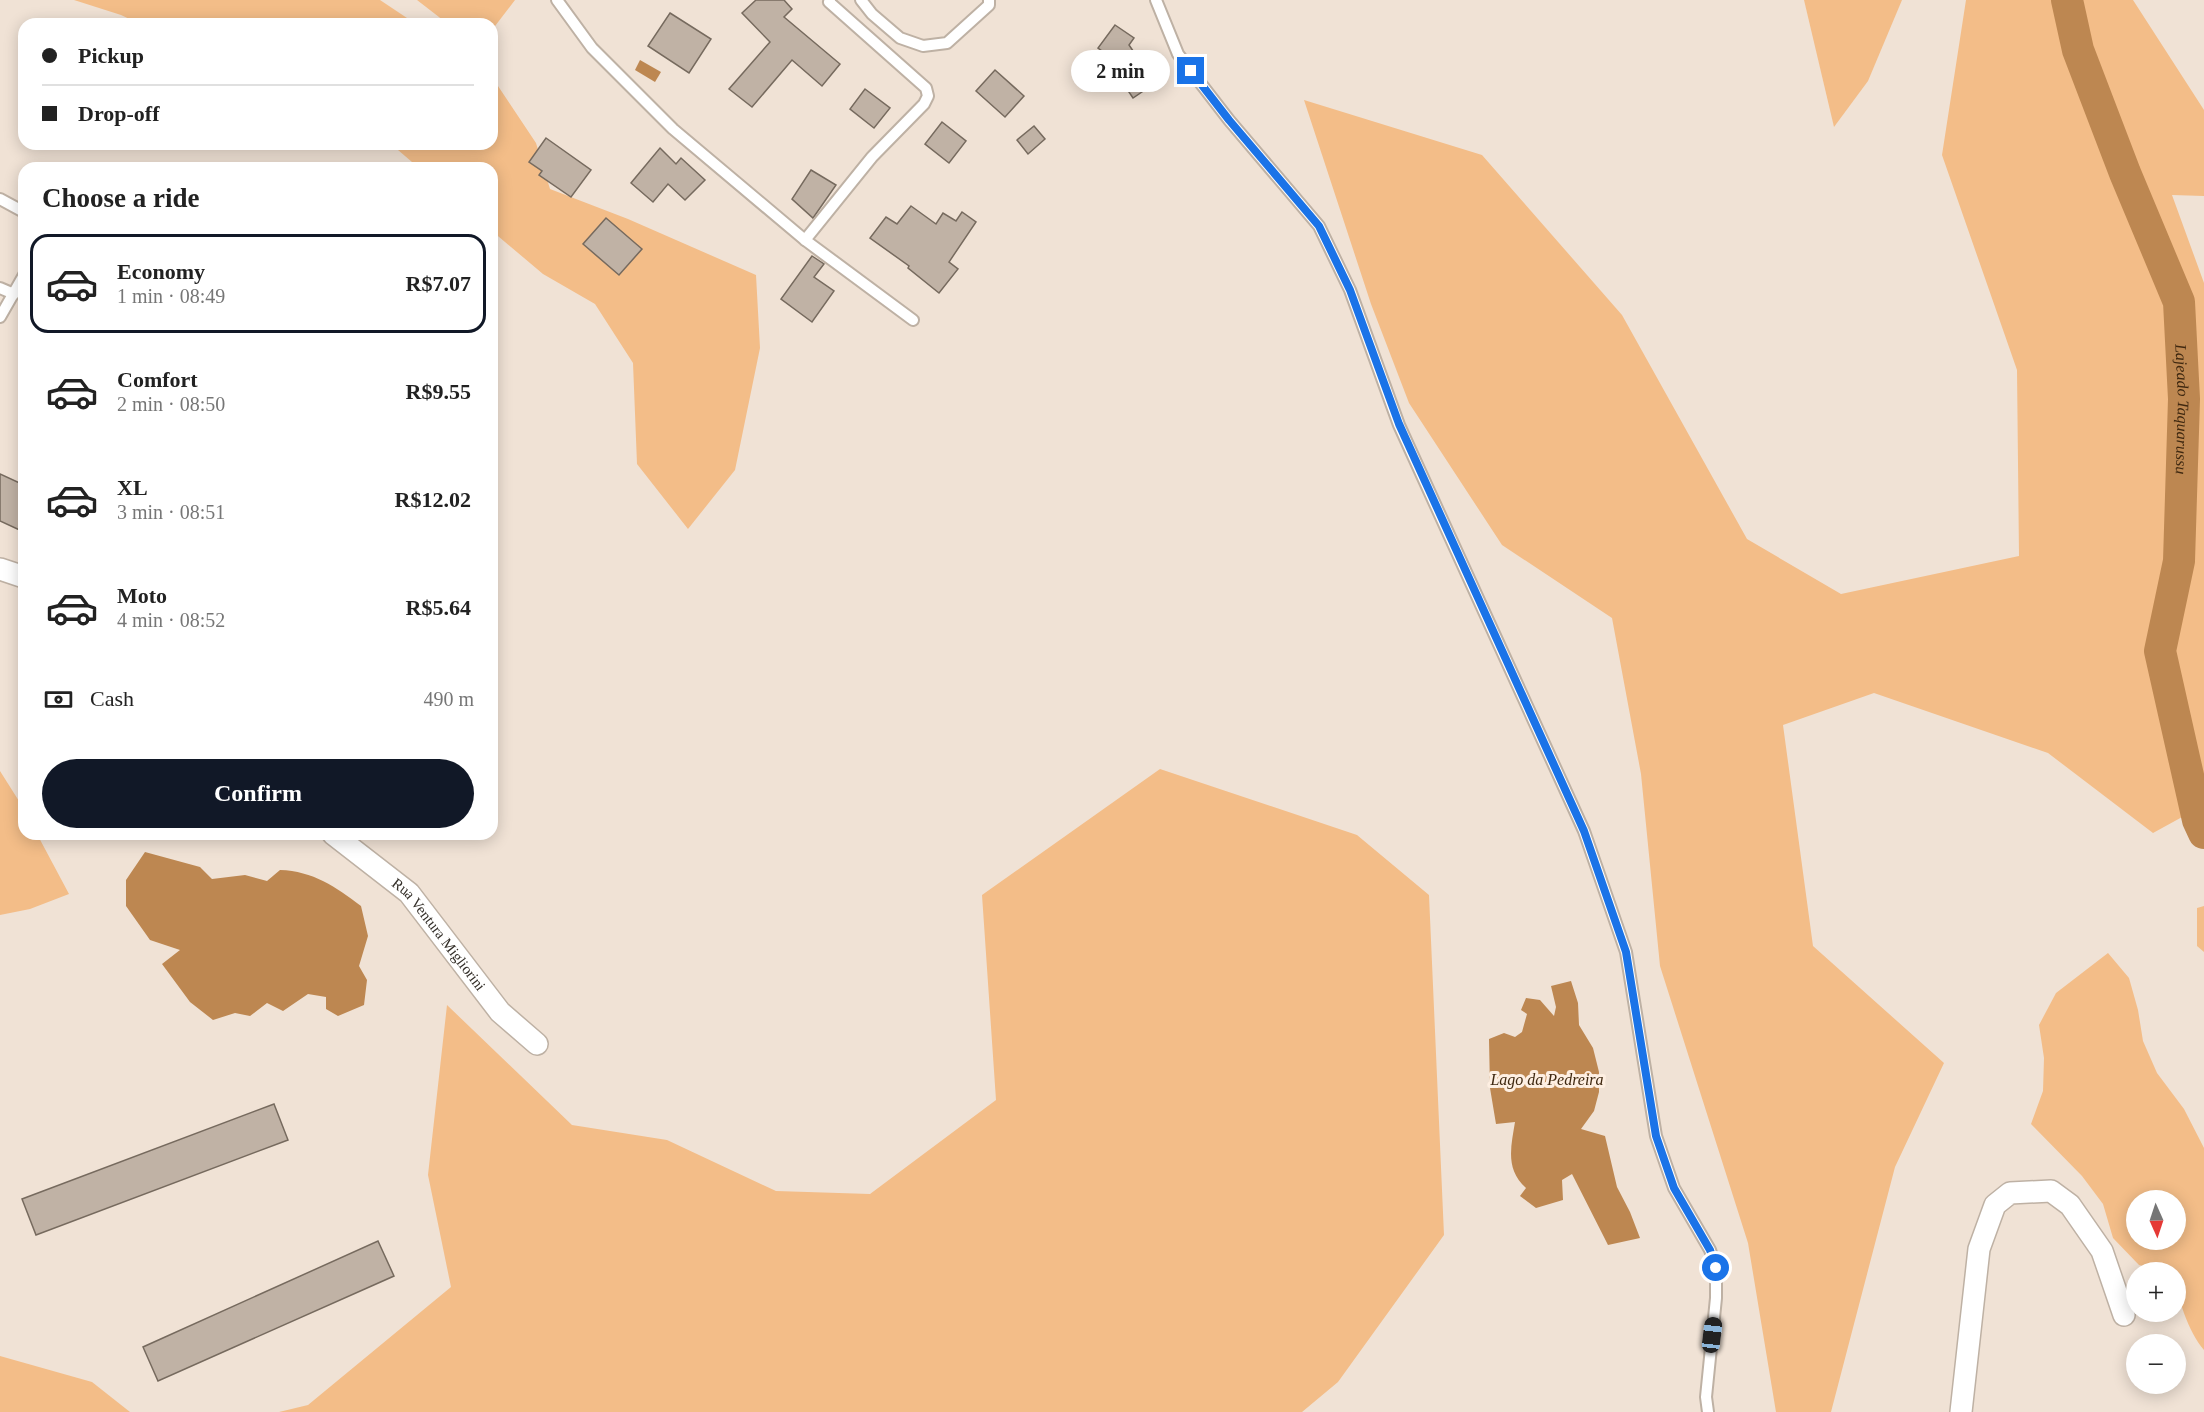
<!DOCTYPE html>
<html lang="en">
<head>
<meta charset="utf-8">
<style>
	:root { --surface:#fff; --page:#f6f6f6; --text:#222; --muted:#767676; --line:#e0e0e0; --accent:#111827 }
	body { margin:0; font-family:Georgia,serif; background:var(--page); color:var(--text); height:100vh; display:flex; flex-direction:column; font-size:22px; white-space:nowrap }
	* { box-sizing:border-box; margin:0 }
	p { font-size:20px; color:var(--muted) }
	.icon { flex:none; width:33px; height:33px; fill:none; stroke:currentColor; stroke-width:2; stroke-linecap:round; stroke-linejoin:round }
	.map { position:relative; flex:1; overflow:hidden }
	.sheet { position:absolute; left:18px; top:162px; width:480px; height:678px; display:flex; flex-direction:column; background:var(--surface); border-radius:18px; box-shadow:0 3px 15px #0003 }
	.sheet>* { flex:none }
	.banner { position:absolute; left:18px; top:18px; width:480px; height:132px; border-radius:18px; box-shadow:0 3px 15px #0003; display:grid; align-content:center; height:132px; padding:0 24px; background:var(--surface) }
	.needle { width:39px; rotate:177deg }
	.fabs { position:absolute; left:2126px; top:1190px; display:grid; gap:12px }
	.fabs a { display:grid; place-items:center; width:60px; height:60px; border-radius:50%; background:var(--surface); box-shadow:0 3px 15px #0003; font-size:30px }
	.end { position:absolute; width:27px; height:27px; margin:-14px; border:8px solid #1a73e8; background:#fff; box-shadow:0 0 0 3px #fff }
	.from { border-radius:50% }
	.bubble { position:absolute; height:42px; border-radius:21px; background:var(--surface); box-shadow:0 3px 15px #0003; font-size:20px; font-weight:800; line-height:42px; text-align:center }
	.car { position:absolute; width:18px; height:36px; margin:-18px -9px; border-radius:8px; box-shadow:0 0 4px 2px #0007; background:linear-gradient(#222 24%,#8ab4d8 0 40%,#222 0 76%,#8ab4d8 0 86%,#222 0) }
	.banner b { display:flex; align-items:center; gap:21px; height:57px; font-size:22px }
	.banner b+b { border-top:2px solid var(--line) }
	.banner i { width:15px; height:15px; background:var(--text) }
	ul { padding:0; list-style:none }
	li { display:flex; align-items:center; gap:18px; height:99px; margin:0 12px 9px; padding:0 12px; border:3px solid transparent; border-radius:18px }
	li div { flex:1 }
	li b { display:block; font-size:22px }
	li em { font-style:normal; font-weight:800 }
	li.current { border-color:var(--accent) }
	li>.icon { width:54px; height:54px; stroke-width:1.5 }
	h2 { padding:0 24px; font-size:27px; line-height:72px }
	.pay { display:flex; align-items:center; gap:15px; height:66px; padding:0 24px; font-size:22px }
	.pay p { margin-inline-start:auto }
	.primary-button { display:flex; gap:12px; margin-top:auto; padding:12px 24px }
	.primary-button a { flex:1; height:69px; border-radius:36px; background:var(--accent); color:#fff; font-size:24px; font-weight:800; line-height:69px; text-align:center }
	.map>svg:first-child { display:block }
	.green { fill:#f3bd88; fill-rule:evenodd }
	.water { fill:#bd8751 }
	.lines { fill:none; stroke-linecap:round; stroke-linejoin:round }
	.river { stroke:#bd8751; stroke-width:32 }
	.building { fill:#c0b2a5; stroke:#766a5e; stroke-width:1.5 }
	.service-casing { stroke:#beb1a4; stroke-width:14 }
	.minor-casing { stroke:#beb1a4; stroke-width:24 }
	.service { stroke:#fff; stroke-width:10 }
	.minor { stroke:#fff; stroke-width:21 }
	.route { stroke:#1a73e8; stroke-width:8 }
	.labels { text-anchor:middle; stroke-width:6; stroke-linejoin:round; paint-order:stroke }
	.street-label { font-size:15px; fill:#342f29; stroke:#feefe2 }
	.water-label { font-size:16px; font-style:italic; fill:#3f2810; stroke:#feefe2 }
</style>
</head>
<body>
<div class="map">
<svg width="2204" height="1412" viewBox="0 0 2204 1412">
	<rect width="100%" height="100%" fill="#f0e2d5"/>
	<g class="green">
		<polygon points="74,0 380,0 416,24 140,24 121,15"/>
		<polygon points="417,0 515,0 492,30 492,24 448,24"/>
		<polygon points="1804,0 1902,0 1868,81 1834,127"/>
		<polygon points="1966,0 2133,0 2204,110 2204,196 2172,195 2204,283 2204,805 2153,833 2048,753 1874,693 1783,725 1813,946 1944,1063 1895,1167 1831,1412 1776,1412 1748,1243 1660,966 1641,774 1612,618 1502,545 1409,403 1371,304 1304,100 1482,155 1622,315 1747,539 1841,594 2019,556 2017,370 1942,155"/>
		<polygon points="492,77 536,143 550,189 628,219 756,275 760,348 735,470 688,529 637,464 633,363 595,304 543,274 492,231 492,168 419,168 391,144 492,144"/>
		<polygon points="1160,769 1357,835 1429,895 1444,1235 1338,1382 1302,1412 279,1412 308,1405 451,1287 428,1175 447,1005 572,1125 667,1140 776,1191 870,1194 996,1100 982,895"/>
		<polygon points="0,771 24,809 24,834 37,834 69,894 30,909 0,915"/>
		<polygon points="2204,906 2204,952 2197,946 2197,908"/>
		<path d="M2108 953 2129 978 2138 1010 2143 1041 2157 1073 2184 1109 2204 1148V1350C2189 1333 2176 1296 2175 1272H2166L2139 1265 2113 1238 2103 1204 2082 1176 2031 1124 2043 1091 2044 1058 2039 1025 2056 993ZM2136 1200H2175V1239H2136Z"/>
		<polygon points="0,1356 92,1382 130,1412 0,1412"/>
	</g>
	<g class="water">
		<polygon points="640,60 661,72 655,82 635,70"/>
		<path d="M145 852 200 867 212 879 245 875 267 881 280 870C313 871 336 887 361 906L368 936 359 966 367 980 364 1005 338 1016 326 1009V997L308 994 283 1011 267 1003 250 1016 235 1013 213 1020 190 1002 162 964 180 950 150 940 126 906V880Z"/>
		<path d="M1571 981 1578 1003 1579 1025 1593 1048 1599 1072V1092L1594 1111 1581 1129 1605 1136 1617 1187 1630 1212 1640 1238 1608 1245 1572 1174 1562 1180 1563 1200 1536 1208 1520 1196 1526 1188C1505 1169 1511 1147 1515 1122L1496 1124 1490 1088 1489 1039 1504 1033 1515 1037 1522 1032 1527 1014 1521 1010 1526 998 1540 1000 1554 1016 1556 1007 1551 986Z"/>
	</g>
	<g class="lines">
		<path class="river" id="s1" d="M2067 0 2078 50 2125 173 2179 302 2184 399 2179 561 2160 651 2198 820 2204 833"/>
	</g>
	<g class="building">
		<polygon points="756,0 784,0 792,9 784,17 840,64 822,86 792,60 752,107 729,89 770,42 742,13"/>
		<polygon points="670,13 711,39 689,73 648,46"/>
		<polygon points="1115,25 1134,38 1129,45 1155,83 1133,98 1116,73 1125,68 1098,48"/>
		<polygon points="995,70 1024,96 1005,117 976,91"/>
		<polygon points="865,89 890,108 874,128 850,109"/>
		<polygon points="942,122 966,141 949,163 925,144"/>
		<polygon points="1034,126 1045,139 1028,154 1017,140"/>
		<polygon points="546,138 591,170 571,197 539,175 542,171 529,162"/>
		<polygon points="660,148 676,164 681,158 705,180 685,200 668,184 653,202 631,183"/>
		<polygon points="811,170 836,185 813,218 792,199"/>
		<polygon points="911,206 936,224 943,213 956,221 962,212 976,222 949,262 958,269 939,293 908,268 909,266 870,238 886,217 897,224"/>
		<polygon points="606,218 642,249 619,275 583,244"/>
		<polygon points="812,256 824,264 814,277 834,291 812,322 781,299"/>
		<polygon points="0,474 24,485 24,532 0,521"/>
		<polygon points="274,1104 288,1140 36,1235 22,1199"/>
		<polygon points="378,1241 394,1276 158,1381 143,1347"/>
	</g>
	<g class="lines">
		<g class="service-casing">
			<g id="service">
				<polyline points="557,0 592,48 673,129 805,240 913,320"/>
				<polyline points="861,0 872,14 900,38 923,46 947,43 989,5 989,0"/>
				<polyline points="1156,0 1178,54 1229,120 1319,226 1350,290 1399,425 1584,831 1626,952 1656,1136 1674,1188 1710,1250 1716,1268 1716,1298 1706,1397 1708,1412"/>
				<polyline points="0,199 24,212"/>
				<polyline points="805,240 872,157 924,104 928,96 926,88 829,2 830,0"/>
				<polyline points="0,288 14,294"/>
				<polyline points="0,317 24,275"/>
			</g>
		</g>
		<g class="minor-casing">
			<g id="minor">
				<polyline points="0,569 24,577"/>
				<path id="s2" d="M333 834 409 893 500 1012 537 1044"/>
				<polyline points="1961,1412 1979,1249 1995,1205 2010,1193 2051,1191 2070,1205 2102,1251 2124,1315"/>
			</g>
		</g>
		<use href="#service" class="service"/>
		<use href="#minor" class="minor"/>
	</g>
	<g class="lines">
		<polyline class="route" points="1191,71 1229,120 1319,226 1350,290 1399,424 1584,831 1626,952 1656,1136 1674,1188 1710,1250 1716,1268"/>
	</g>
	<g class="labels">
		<g class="street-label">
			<text dy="5" stroke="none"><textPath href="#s2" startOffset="147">Rua Ventura Migliorini</textPath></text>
		</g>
		<g class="water-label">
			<text dy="6" stroke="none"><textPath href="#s1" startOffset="430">Lajeado Taquarussu</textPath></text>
			<text x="1547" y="1085">Lago da Pedreira</text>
		</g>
	</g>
</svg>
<div class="fabs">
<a><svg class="needle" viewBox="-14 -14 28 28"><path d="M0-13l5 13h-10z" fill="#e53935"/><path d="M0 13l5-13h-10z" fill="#767676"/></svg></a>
<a>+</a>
<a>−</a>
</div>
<i class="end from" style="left:1716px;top:1268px"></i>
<i class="end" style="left:1191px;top:71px"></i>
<div class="bubble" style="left:1071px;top:50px;width:99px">2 min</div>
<i class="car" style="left:1712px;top:1335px;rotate:7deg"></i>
<div class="banner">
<b><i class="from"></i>Pickup</b>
<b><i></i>Drop-off</b>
</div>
<section class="sheet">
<h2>Choose a ride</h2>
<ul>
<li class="current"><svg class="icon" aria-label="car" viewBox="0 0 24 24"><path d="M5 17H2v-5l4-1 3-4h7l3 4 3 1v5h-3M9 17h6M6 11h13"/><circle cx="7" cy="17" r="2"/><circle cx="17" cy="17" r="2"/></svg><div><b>Economy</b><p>1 min · 08:49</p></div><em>R$7.07</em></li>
<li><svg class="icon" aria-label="car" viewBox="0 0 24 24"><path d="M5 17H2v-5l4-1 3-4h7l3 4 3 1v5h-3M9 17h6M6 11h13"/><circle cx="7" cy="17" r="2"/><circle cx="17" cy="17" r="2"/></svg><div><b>Comfort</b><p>2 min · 08:50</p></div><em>R$9.55</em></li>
<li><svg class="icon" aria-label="car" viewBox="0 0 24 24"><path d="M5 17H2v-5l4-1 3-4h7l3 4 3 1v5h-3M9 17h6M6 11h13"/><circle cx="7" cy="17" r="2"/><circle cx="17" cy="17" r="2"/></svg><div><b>XL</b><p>3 min · 08:51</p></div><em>R$12.02</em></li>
<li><svg class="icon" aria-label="car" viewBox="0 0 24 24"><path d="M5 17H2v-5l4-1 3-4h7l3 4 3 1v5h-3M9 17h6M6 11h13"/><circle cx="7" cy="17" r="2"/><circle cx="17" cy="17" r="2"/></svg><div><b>Moto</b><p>4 min · 08:52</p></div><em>R$5.64</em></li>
</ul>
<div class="pay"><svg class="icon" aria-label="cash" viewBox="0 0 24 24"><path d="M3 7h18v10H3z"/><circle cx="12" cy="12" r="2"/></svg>Cash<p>490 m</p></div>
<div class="primary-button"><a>Confirm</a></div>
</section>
</div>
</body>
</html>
